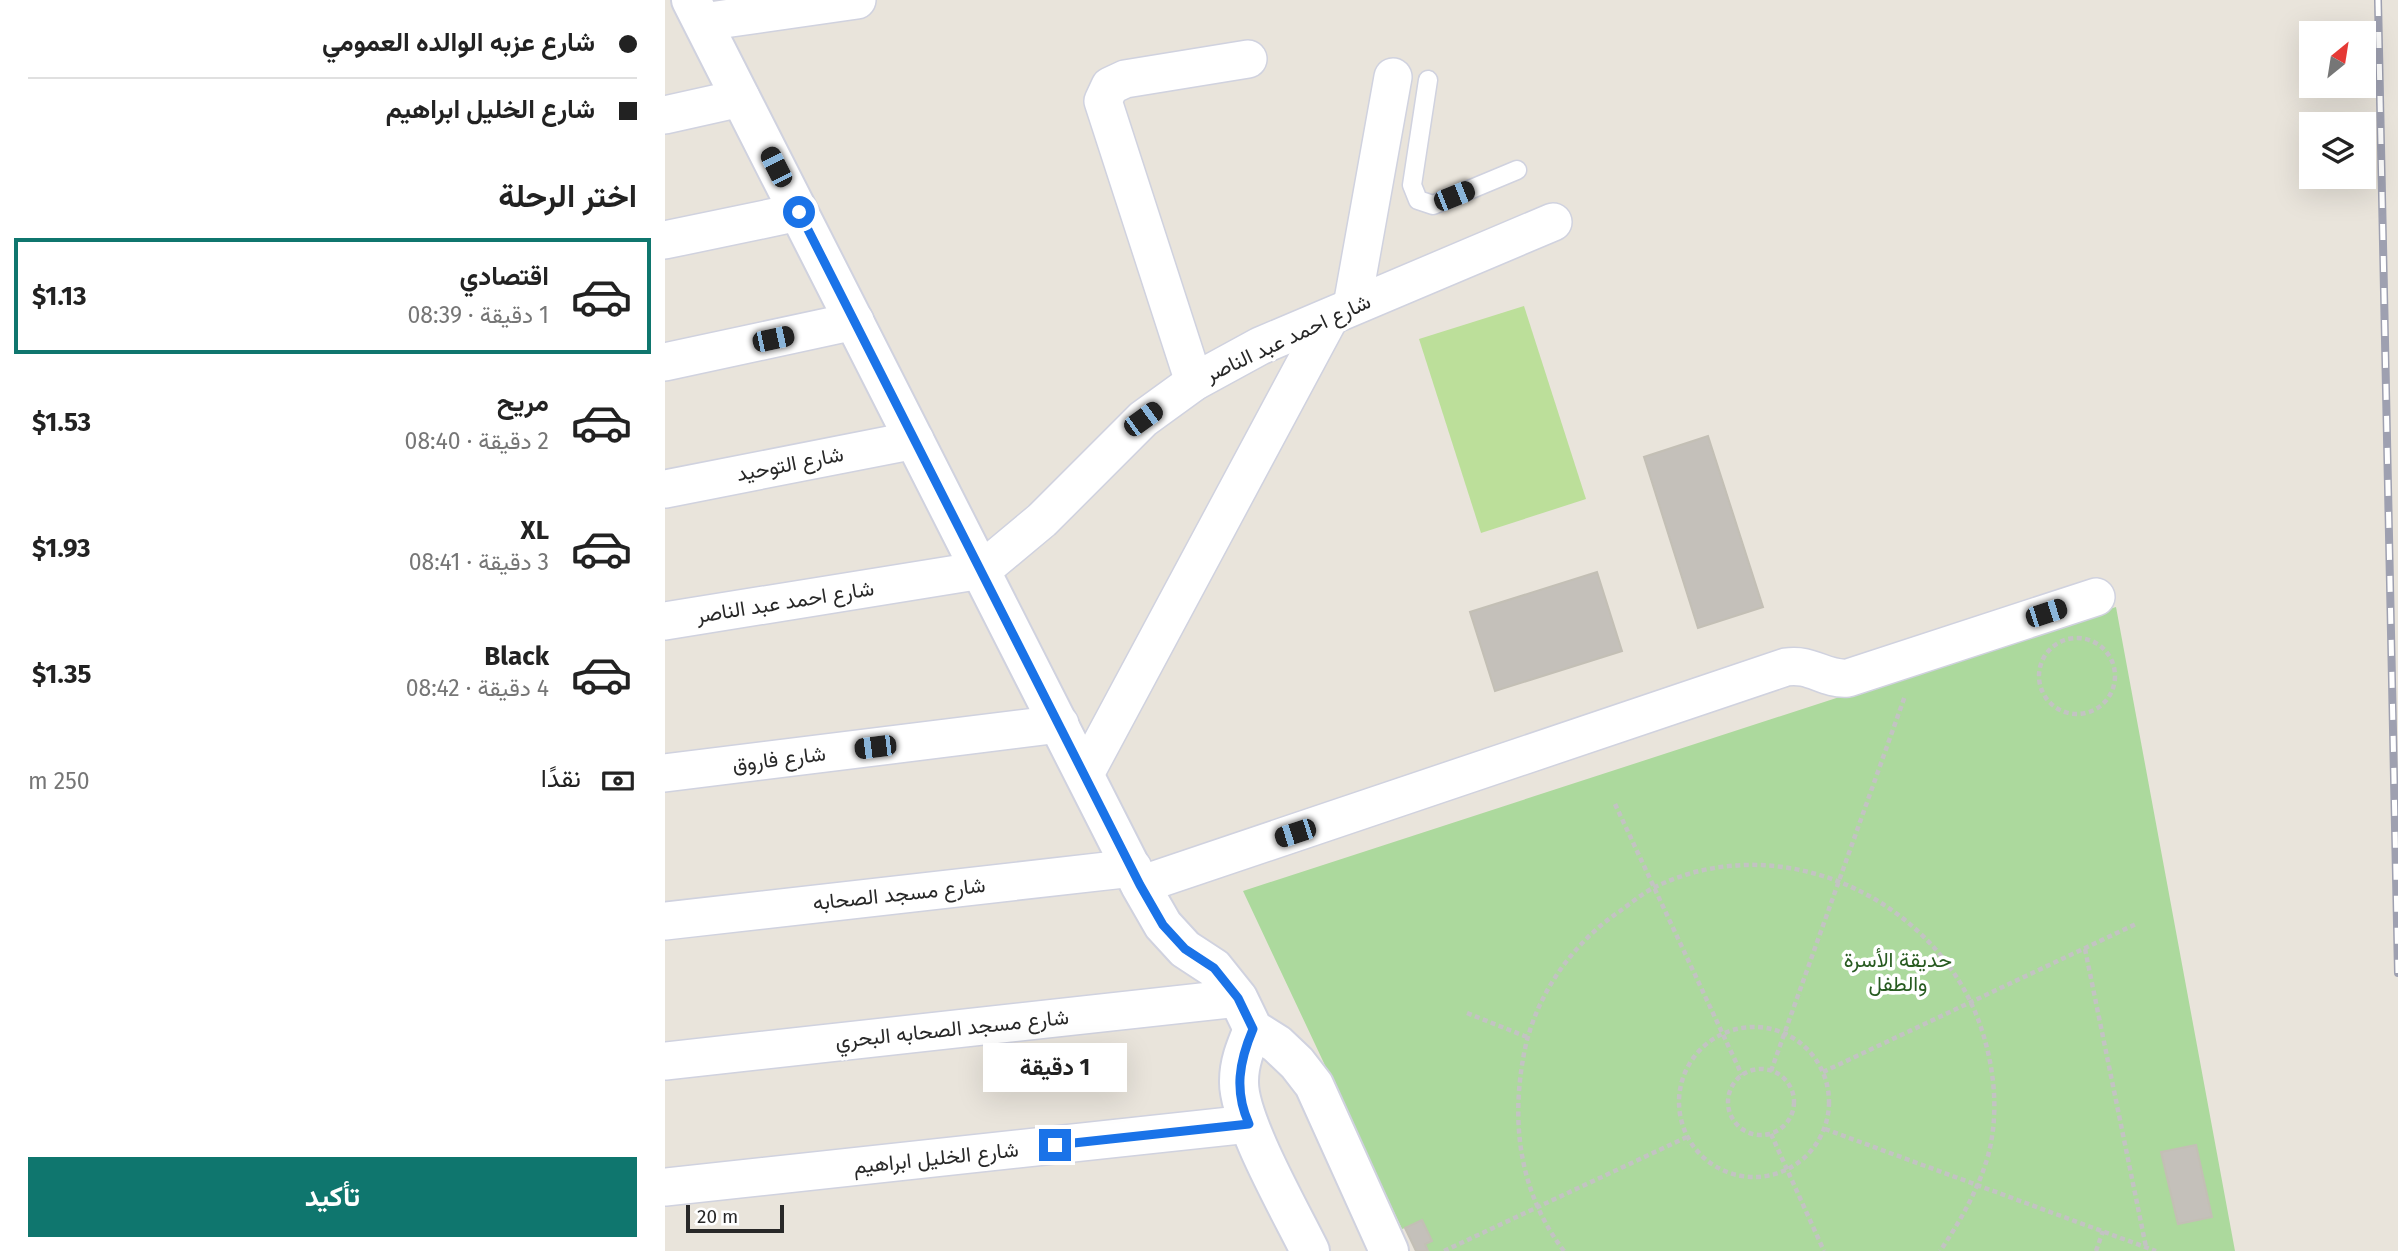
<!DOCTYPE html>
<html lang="ar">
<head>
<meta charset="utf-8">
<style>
	:root { --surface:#fff; --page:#f6f6f6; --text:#222; --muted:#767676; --line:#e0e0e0; --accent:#0f766e }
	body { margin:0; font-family:"Fira Sans",Vazirmatn,sans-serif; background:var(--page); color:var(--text); direction:rtl; height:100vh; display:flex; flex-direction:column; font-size:26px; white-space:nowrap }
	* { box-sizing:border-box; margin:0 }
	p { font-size:23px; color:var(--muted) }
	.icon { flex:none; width:38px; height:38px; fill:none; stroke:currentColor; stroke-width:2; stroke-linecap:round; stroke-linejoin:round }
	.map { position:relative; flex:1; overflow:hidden; direction:ltr }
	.side { display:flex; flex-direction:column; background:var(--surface); width:665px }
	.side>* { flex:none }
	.guide { display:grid; align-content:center; height:154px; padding:0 28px; background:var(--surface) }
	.needle { width:46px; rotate:30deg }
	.fabs { position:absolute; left:1634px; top:21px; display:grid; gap:14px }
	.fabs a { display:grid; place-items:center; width:77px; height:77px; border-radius:0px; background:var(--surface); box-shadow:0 7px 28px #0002; font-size:35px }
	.scale { position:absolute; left:21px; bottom:18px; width:98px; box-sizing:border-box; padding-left:7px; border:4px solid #282828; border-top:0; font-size:19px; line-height:24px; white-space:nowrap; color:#282828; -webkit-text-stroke:5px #fff; paint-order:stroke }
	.end { position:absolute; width:32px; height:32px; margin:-16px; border:9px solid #1a73e8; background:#fff; box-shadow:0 0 0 4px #fff }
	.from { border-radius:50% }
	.bubble { position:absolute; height:49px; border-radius:0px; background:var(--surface); box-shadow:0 7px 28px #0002; font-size:23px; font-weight:700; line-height:49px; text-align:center; direction:rtl }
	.car { position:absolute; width:21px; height:42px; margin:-21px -10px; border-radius:9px; box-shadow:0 0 5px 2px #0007; background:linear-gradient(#222 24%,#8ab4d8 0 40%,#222 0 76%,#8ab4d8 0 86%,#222 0) }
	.guide b { display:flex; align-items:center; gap:24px; height:66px; font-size:26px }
	.guide b+b { border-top:2px solid var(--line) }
	.guide i { width:18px; height:18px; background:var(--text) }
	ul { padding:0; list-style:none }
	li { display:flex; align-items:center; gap:21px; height:116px; margin:0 14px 10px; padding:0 14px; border:4px solid transparent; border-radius:0px }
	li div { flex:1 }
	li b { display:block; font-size:26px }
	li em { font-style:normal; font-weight:700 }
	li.selected { border-color:var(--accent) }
	li>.icon { width:63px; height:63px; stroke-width:1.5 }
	h2 { padding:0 28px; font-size:32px; line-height:84px }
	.pay { display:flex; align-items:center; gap:18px; height:77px; padding:0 28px; font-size:26px }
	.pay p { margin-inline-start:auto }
	.button { display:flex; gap:14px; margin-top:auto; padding:14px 28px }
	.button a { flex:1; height:80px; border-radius:0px; background:var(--accent); color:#fff; font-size:28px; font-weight:700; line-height:80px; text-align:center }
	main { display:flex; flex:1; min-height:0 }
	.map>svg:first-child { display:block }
	.green { fill:#acd99d }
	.pitch { fill:#bcdf9a }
	.building { fill:#c4c0ba; stroke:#c3bfb5; stroke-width:2 }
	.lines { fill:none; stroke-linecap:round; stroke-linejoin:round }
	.lane-casing { stroke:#d0d2df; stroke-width:21 }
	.street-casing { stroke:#d0d2df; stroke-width:40 }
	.secondary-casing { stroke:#d0d2df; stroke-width:42 }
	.path { stroke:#c3c3c3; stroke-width:4.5; stroke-dasharray:5 3.5; stroke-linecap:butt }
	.lane { stroke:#fff; stroke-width:18 }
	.street { stroke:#fff; stroke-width:37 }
	.secondary { stroke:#fff; stroke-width:38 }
	.rail-casing { stroke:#9ea0b0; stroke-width:8 }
	.rail { stroke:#fff; stroke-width:5; stroke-dasharray:16; stroke-linecap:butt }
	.route { stroke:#1a73e8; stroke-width:9 }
	.labels { text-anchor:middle; stroke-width:7; stroke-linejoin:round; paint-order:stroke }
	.street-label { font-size:21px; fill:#282828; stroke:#fff }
	.park-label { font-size:21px; fill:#285b21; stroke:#fff }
</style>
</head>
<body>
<main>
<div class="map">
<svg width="1733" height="1251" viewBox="0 0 1733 1251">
	<rect width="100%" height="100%" fill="#e9e4db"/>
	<polygon class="green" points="1451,607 1570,1251 751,1251 740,1228 737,1229 578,891"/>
	<polygon class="pitch" points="859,306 921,499 816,533 754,339"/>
	<g class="building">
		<polygon points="1043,436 1098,607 1033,628 979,457"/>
		<polygon points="932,572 957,651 830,691 805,612"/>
		<polygon points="1531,1145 1547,1217 1513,1224 1496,1152"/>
		<polygon points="757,1220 767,1241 760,1244 763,1251 751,1251 740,1228"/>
	</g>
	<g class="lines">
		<g class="lane-casing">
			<polyline id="lane" points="763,80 747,185 753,200 768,205 852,170"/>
		</g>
		<g class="street-casing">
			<g id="street">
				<polyline points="38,22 192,0"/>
				<polyline points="0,115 76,98"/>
				<polyline points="0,240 134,212"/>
				<polyline points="687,306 728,77"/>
				<polyline points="0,362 190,321"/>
				<polyline points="529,382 438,101 445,86 460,79 583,59"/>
				<polyline points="0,489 250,440"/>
				<polyline points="0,621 317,570 377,520 478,419 529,382 595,346 888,222"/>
				<polyline points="0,773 395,724"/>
				<polyline points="420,774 665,317"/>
				<path d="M475 885 1121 667C1147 663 1159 680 1183 678L1431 597"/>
				<polyline points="0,921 468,868"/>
				<polyline points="0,1061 573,998"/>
				<polyline points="0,1187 584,1124"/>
			</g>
		</g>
		<g class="secondary-casing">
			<g id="secondary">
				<polyline points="26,0 475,885 498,925 520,949 549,968 573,998 588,1029 612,1044 632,1063 649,1085 724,1251"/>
				<path d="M588 1029C581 1046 574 1062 574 1081 573 1120 626 1212 645 1251"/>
			</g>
		</g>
		<g class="path">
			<circle cx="1412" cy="676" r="38"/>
			<polyline points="950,804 1077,1075"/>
			<polyline points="1420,949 1481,1247"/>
			<polyline points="802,1013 862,1037"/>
			<circle cx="1089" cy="1102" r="75"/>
			<circle cx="1096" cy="1102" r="33"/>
			<polyline points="1106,1071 1240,696"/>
			<polyline points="1158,1072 1473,923"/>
			<polyline points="1160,1129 1491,1251"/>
			<polyline points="1106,1134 1159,1251"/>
			<polyline points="779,1251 1022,1137"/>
			<path d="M899 1251C856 1195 846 1128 858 1059 868 999 905 945 955 911 966 903 978 893 990 887 1113 827 1265 895 1313 1019 1329 1062 1335 1111 1323 1156 1313 1190 1295 1222 1275 1251"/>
			<polyline points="1431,1251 1438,1231"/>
		</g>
		<use href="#lane" class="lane"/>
		<use href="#street" class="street"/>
		<use href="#secondary" class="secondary"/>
		<g class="rail-casing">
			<polyline id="rail" points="1713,0 1733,973"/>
		</g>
		<use href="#rail" class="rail"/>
	</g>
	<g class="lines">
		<path class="route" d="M134 212 475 885 498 925 520 949 549 968 573 998 588 1029C574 1062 569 1091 584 1124L390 1145"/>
	</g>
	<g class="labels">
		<g class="street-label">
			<text transform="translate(623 338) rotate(-25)" y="7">شارع احمد عبد الناصر</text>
			<text transform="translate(125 464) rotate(-11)" y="7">شارع التوحيد</text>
			<text transform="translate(120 602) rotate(-9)" y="7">شارع احمد عبد الناصر</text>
			<text transform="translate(114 759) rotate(-7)" y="7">شارع فاروق</text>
			<text transform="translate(234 894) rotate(-6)" y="7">شارع مسجد الصحابه</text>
			<text transform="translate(287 1029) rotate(-6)" y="7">شارع مسجد الصحابه البحري</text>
			<text transform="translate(271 1158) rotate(-6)" y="7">شارع الخليل ابراهيم</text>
		</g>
		<g class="park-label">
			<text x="1233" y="967">حديقة الأسرة<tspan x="1233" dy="24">والطفل</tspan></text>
		</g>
	</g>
</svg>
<div class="fabs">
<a><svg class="needle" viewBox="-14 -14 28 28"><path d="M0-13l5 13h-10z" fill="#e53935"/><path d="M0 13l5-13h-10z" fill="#767676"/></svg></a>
<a><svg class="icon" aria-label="layers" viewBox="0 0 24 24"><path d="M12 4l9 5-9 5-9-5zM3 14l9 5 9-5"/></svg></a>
</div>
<div class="scale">20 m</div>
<i class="end from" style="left:134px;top:212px"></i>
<i class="end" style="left:390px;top:1145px"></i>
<div class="bubble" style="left:318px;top:1043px;width:144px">1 دقيقة</div>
<i class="car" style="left:111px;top:167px;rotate:333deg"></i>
<i class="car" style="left:789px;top:196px;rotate:68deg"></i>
<i class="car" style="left:108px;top:339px;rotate:78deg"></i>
<i class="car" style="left:478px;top:419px;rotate:54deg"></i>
<i class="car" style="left:1381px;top:613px;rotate:72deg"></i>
<i class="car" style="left:210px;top:747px;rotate:263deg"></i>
<i class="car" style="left:630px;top:833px;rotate:252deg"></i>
</div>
<section class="side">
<div class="guide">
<b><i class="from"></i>شارع عزبه الوالده العمومي</b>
<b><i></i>شارع الخليل ابراهيم</b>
</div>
<h2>اختر الرحلة</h2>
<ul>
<li class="selected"><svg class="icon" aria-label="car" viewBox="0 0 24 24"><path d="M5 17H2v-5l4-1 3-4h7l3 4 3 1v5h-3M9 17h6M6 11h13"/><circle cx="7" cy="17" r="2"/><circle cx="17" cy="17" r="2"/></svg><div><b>اقتصادي</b><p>1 دقيقة · 08:39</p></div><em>$1.13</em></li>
<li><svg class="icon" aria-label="car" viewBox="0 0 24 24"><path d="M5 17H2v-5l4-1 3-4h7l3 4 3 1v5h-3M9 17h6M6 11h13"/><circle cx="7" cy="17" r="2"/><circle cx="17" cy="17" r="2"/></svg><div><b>مريح</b><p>2 دقيقة · 08:40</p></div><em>$1.53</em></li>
<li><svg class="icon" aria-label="car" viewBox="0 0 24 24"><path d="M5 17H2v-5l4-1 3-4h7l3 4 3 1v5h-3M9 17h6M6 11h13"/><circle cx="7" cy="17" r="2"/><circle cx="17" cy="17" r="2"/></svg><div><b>XL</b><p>3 دقيقة · 08:41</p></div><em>$1.93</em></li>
<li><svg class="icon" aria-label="car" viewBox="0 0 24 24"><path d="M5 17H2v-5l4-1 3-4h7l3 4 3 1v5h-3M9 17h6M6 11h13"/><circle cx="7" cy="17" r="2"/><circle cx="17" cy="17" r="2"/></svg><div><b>Black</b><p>4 دقيقة · 08:42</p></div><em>$1.35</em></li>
</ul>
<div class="pay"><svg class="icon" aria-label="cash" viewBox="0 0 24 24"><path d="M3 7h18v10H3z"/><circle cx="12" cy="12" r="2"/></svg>نقدًا<p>250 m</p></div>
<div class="button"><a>تأكيد</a></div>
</section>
</main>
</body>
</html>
